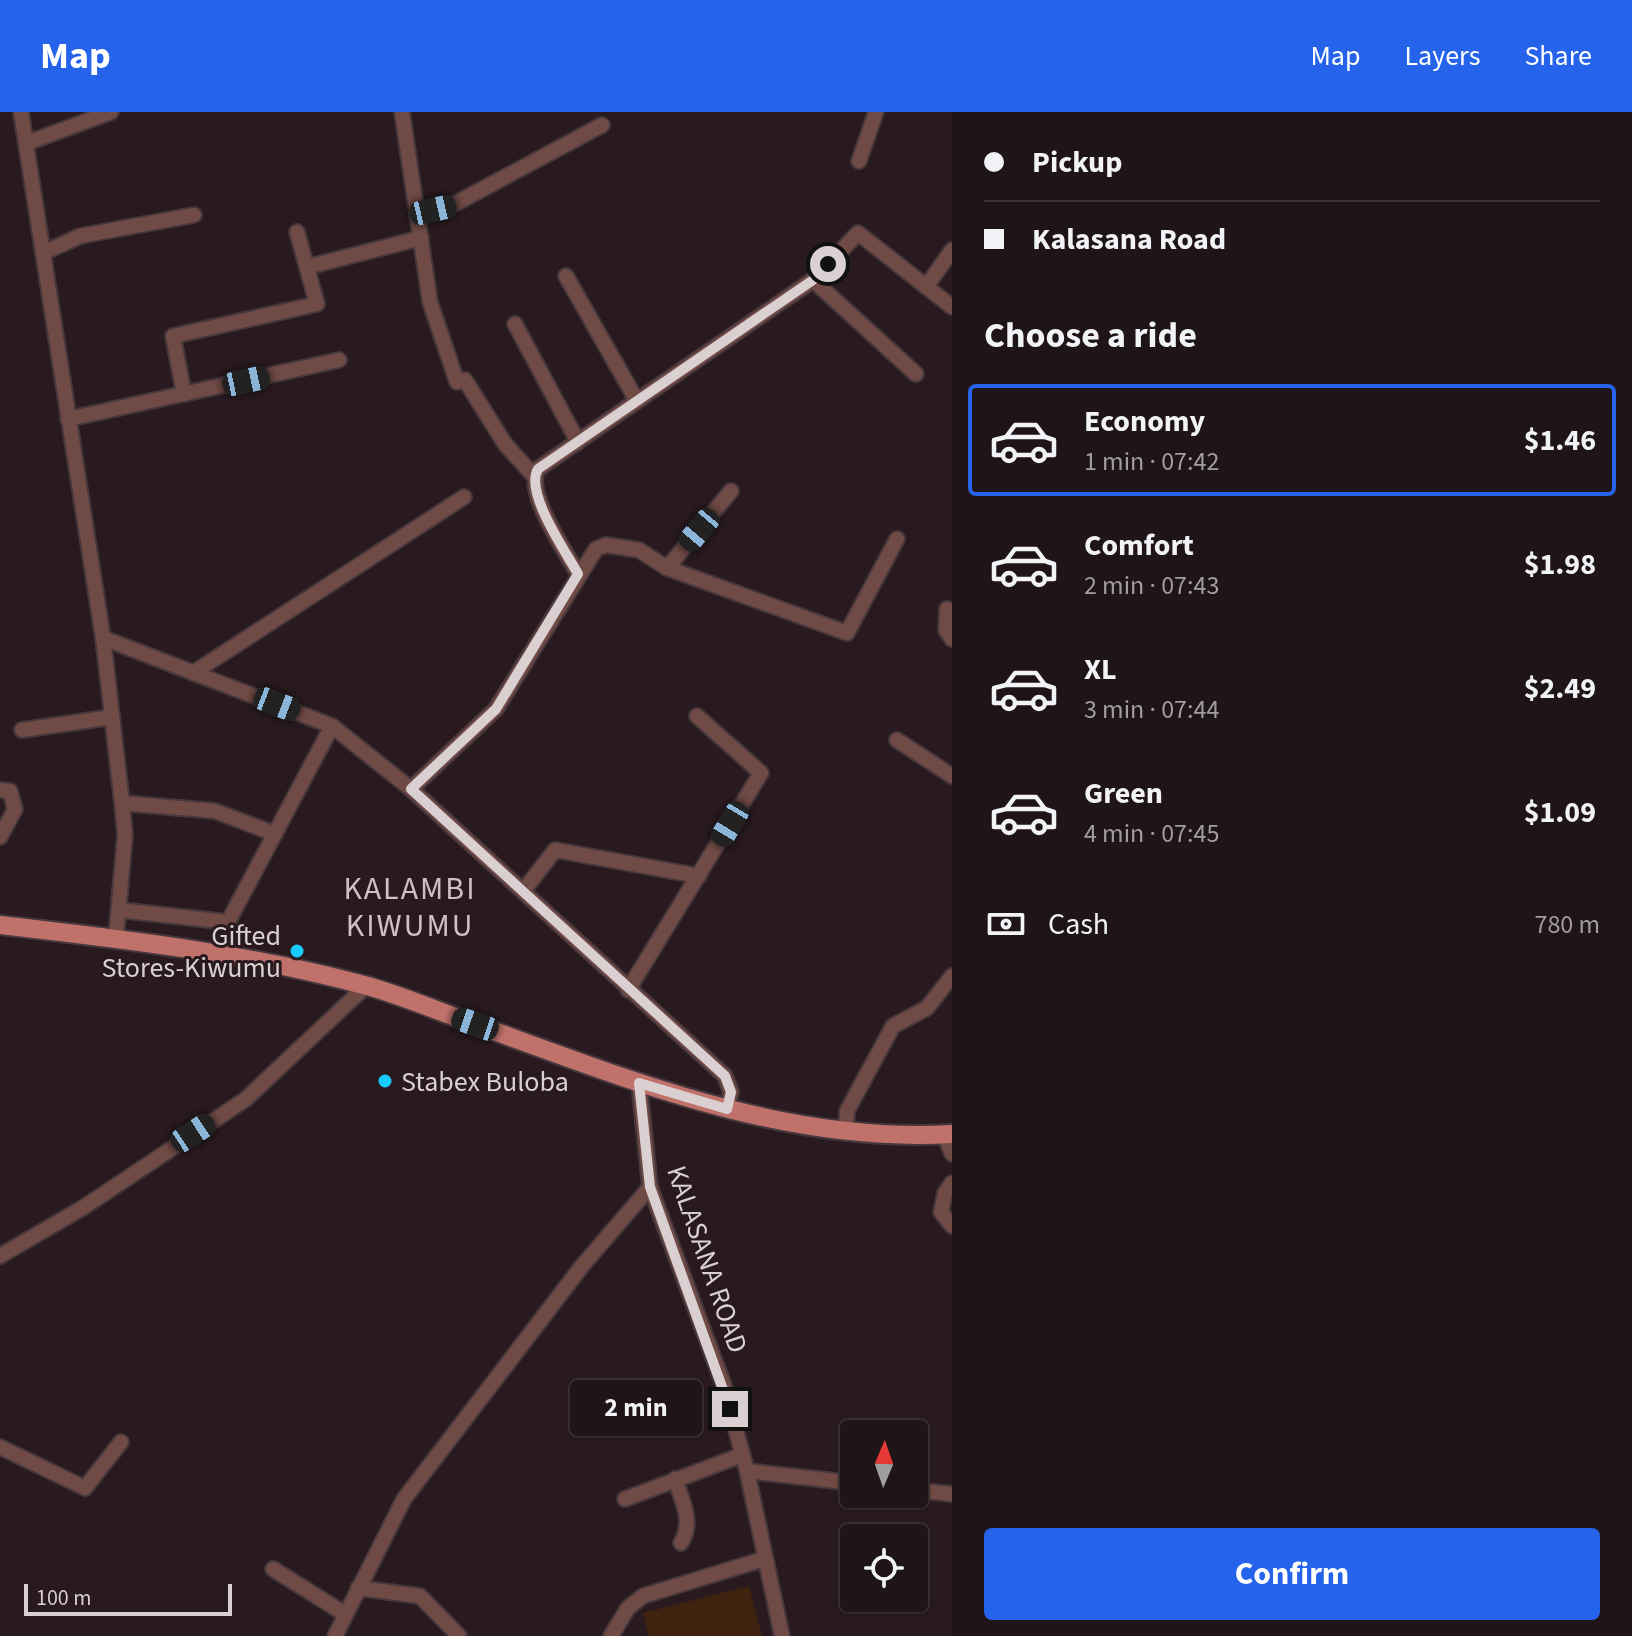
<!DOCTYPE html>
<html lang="en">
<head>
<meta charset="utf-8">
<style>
	:root { --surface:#1f1417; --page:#271d20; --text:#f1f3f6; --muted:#a19ea1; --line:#3c3336; --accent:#2563eb }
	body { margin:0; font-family:"Source Sans 3",sans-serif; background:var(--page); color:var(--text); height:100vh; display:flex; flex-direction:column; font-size:30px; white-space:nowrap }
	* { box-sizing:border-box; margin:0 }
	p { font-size:26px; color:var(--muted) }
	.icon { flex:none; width:44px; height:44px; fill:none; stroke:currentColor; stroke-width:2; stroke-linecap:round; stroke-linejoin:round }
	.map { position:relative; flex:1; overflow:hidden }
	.sheet { display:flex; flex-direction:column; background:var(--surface); width:680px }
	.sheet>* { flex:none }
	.banner { display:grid; align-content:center; height:176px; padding:0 32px; background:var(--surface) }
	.needle { width:52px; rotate:2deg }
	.fabs { position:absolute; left:840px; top:1308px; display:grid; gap:16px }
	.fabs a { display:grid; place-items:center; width:88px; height:88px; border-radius:8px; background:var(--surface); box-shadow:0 2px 6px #0004,0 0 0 2px var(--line); font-size:40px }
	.scale { position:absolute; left:24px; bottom:20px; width:208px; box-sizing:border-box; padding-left:8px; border:4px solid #dad0d2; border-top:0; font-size:22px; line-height:28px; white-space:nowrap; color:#dad0d2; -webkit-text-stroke:6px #291a1f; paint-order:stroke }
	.end { position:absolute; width:36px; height:36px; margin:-18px; border:10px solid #dad0d2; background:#111; box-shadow:0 0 0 4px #111 }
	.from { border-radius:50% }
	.bubble { position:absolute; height:56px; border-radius:8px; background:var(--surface); box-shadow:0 2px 6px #0004,0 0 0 2px var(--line); font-size:26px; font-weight:700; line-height:56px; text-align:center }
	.car { position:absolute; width:24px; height:48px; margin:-24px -12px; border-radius:10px; box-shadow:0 0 6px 2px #0007; background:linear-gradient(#222 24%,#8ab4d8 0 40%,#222 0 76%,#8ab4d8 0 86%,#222 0) }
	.banner b { display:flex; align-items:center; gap:28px; height:76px; font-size:30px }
	.banner b+b { border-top:2px solid var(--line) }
	.banner i { width:20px; height:20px; background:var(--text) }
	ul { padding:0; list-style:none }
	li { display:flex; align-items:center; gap:24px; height:112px; margin:0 16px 12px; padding:0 16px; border:4px solid transparent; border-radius:8px }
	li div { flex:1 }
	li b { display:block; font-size:30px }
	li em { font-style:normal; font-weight:700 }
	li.on { border-color:var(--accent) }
	li>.icon { width:72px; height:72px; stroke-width:1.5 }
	h2 { padding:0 32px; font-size:36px; line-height:96px }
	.pay { display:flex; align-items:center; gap:20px; height:88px; padding:0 32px; font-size:30px }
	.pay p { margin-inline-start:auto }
	.button { display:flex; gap:16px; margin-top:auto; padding:16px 32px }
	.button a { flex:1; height:92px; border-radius:8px; background:var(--accent); color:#fff; font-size:32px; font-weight:700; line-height:92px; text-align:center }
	header { display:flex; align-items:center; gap:48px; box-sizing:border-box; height:112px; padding:0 40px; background:var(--accent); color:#fff }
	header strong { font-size:38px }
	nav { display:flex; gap:44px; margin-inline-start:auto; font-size:28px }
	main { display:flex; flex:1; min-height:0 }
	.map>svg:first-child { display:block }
	.green { fill:#40230f }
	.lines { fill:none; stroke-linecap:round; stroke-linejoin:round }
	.minor-casing { stroke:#45373c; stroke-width:18 }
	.major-casing { stroke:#45373c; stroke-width:22 }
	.minor { stroke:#704a45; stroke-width:14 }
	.major { stroke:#c0726a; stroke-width:18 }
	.route { stroke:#dad0d2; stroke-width:10 }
	.poi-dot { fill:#19cafc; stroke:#291a1f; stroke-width:3 }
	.labels { text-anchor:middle; stroke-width:6; stroke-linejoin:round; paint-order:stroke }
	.poi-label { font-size:28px; fill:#dad0d2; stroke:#291a1f; text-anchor:end }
	.street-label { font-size:28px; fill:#dad0d2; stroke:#291a1f }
	.quarter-label { font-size:32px; letter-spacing:2px; fill:#d2bec3; stroke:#291a1f }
</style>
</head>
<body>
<header>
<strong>Map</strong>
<nav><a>Map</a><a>Layers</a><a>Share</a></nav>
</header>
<main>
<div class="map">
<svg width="952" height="1524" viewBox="0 0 952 1524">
	<rect width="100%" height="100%" fill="#291a1f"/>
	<polygon class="green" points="749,1474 762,1524 649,1524 643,1501"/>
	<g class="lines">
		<g class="minor-casing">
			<g id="minor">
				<polyline points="21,0 103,526 122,691 125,723 116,826"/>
				<polyline points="402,0 430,190 457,270 465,268 505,332 534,364"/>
				<polyline points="27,31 111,0"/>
				<polyline points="859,49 876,0"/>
				<polyline points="417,102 449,95 602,13"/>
				<polyline points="43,141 80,124 194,103"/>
				<polyline points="307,155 421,126"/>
				<polyline points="566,164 637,289"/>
				<polyline points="813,168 916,262"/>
				<polyline points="926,175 952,138"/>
				<polyline points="515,212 578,330"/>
				<polyline points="184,282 173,224 317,192 297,120"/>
				<polyline points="68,307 339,248"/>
				<polyline points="667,456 731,379"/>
				<path d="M578 462C566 440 524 380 538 357L813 168 858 121 952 195"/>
				<polyline points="947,497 946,518 952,527"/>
				<polyline points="103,526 332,614 411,677 725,964 731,980 727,997"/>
				<polyline points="193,561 464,385"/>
				<polyline points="22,618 112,605"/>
				<polyline points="897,628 952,664"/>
				<polyline points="411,677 496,597 596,437 606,433 639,438 667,456 847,521 897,427"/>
				<polyline points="0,678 10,679 15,697 0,725"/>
				<polyline points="122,691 215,699 275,722"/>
				<polyline points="524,778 555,738 699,764"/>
				<polyline points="119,798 228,810"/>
				<polyline points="224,844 228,810 332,614"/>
				<polyline points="628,878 761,661 697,604"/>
				<polyline points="639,971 650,1075 724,1274 747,1359 782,1524"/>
				<polyline points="846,1020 847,999 893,914 927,896 952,864"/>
				<polyline points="944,1022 952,1042"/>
				<polyline points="952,1071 945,1081 941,1100 952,1114"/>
				<polyline points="0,1144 84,1095 246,987 366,874"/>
				<polyline points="0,1335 85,1376 121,1330"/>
				<polyline points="747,1359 854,1371"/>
				<path d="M675 1367C682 1389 694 1409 681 1431"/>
				<polyline points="914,1378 952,1382"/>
				<polyline points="625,1387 742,1343"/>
				<polyline points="273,1457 345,1502"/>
				<polyline points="358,1476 420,1484 459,1524"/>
				<polyline points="335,1524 404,1387 582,1154 650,1075"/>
				<polyline points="611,1524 628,1496 643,1484 764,1447"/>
			</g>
		</g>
		<g class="major-casing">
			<path id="major" d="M0 813C122 827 245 841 364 873 401 883 437 899 472 911 627 967 784 1032 952 1022"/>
		</g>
		<use href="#minor" class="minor"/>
		<use href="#major" class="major"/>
	</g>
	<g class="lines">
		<path class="route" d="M730 1297 650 1075 639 971 727 997 731 980 725 964 411 677 496 597 578 462C566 440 524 380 538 357L813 168 828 152"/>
	</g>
	<g class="poi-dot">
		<circle cx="297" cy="839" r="8"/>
		<circle cx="385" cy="969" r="8"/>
	</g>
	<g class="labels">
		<g class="poi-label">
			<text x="281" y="833">Gifted<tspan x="281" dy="32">Stores-Kiwumu</tspan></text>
			<text x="401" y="979" text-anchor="start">Stabex Buloba</text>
		</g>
		<g class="street-label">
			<text transform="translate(708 1147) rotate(71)" y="10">KALASANA ROAD</text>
		</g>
		<g class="quarter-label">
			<text x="410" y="787">KALAMBI<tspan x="410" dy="37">KIWUMU</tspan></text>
		</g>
	</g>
</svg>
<div class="fabs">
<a><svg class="needle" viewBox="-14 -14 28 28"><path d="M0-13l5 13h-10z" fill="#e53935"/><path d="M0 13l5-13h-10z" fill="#a19ea1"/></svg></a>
<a><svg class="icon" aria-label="locate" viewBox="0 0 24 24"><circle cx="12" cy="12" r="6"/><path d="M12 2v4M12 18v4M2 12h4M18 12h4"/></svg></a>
</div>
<div class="scale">100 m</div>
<i class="end from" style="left:828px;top:152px"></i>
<i class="end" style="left:730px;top:1297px"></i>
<div class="bubble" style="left:570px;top:1268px;width:132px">2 min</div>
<i class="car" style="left:433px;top:98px;rotate:77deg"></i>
<i class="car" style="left:246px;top:269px;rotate:78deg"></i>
<i class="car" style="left:699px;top:418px;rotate:220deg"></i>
<i class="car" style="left:277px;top:592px;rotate:111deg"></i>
<i class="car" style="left:730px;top:712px;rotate:211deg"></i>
<i class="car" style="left:475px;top:912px;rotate:289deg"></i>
<i class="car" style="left:193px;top:1021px;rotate:57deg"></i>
</div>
<section class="sheet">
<div class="banner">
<b><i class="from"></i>Pickup</b>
<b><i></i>Kalasana Road</b>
</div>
<h2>Choose a ride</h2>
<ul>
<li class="on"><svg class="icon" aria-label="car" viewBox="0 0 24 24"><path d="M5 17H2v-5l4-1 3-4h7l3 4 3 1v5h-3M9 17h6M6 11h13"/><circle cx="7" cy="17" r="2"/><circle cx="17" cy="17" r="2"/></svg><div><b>Economy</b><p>1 min · 07:42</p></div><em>$1.46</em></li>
<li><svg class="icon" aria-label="car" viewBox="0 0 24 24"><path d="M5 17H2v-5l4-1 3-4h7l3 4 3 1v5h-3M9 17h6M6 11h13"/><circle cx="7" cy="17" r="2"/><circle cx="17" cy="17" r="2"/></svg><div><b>Comfort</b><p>2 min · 07:43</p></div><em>$1.98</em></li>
<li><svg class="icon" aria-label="car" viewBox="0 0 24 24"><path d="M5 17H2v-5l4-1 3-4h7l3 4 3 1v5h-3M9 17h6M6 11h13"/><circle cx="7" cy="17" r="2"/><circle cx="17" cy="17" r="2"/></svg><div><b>XL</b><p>3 min · 07:44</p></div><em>$2.49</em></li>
<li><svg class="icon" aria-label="car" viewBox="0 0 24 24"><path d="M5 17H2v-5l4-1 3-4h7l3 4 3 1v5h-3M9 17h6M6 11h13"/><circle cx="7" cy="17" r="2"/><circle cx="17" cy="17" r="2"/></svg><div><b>Green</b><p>4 min · 07:45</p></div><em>$1.09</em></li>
</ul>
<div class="pay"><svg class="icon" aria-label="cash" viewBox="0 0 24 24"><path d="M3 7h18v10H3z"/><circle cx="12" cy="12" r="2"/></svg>Cash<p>780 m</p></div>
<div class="button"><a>Confirm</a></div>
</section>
</main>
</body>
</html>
